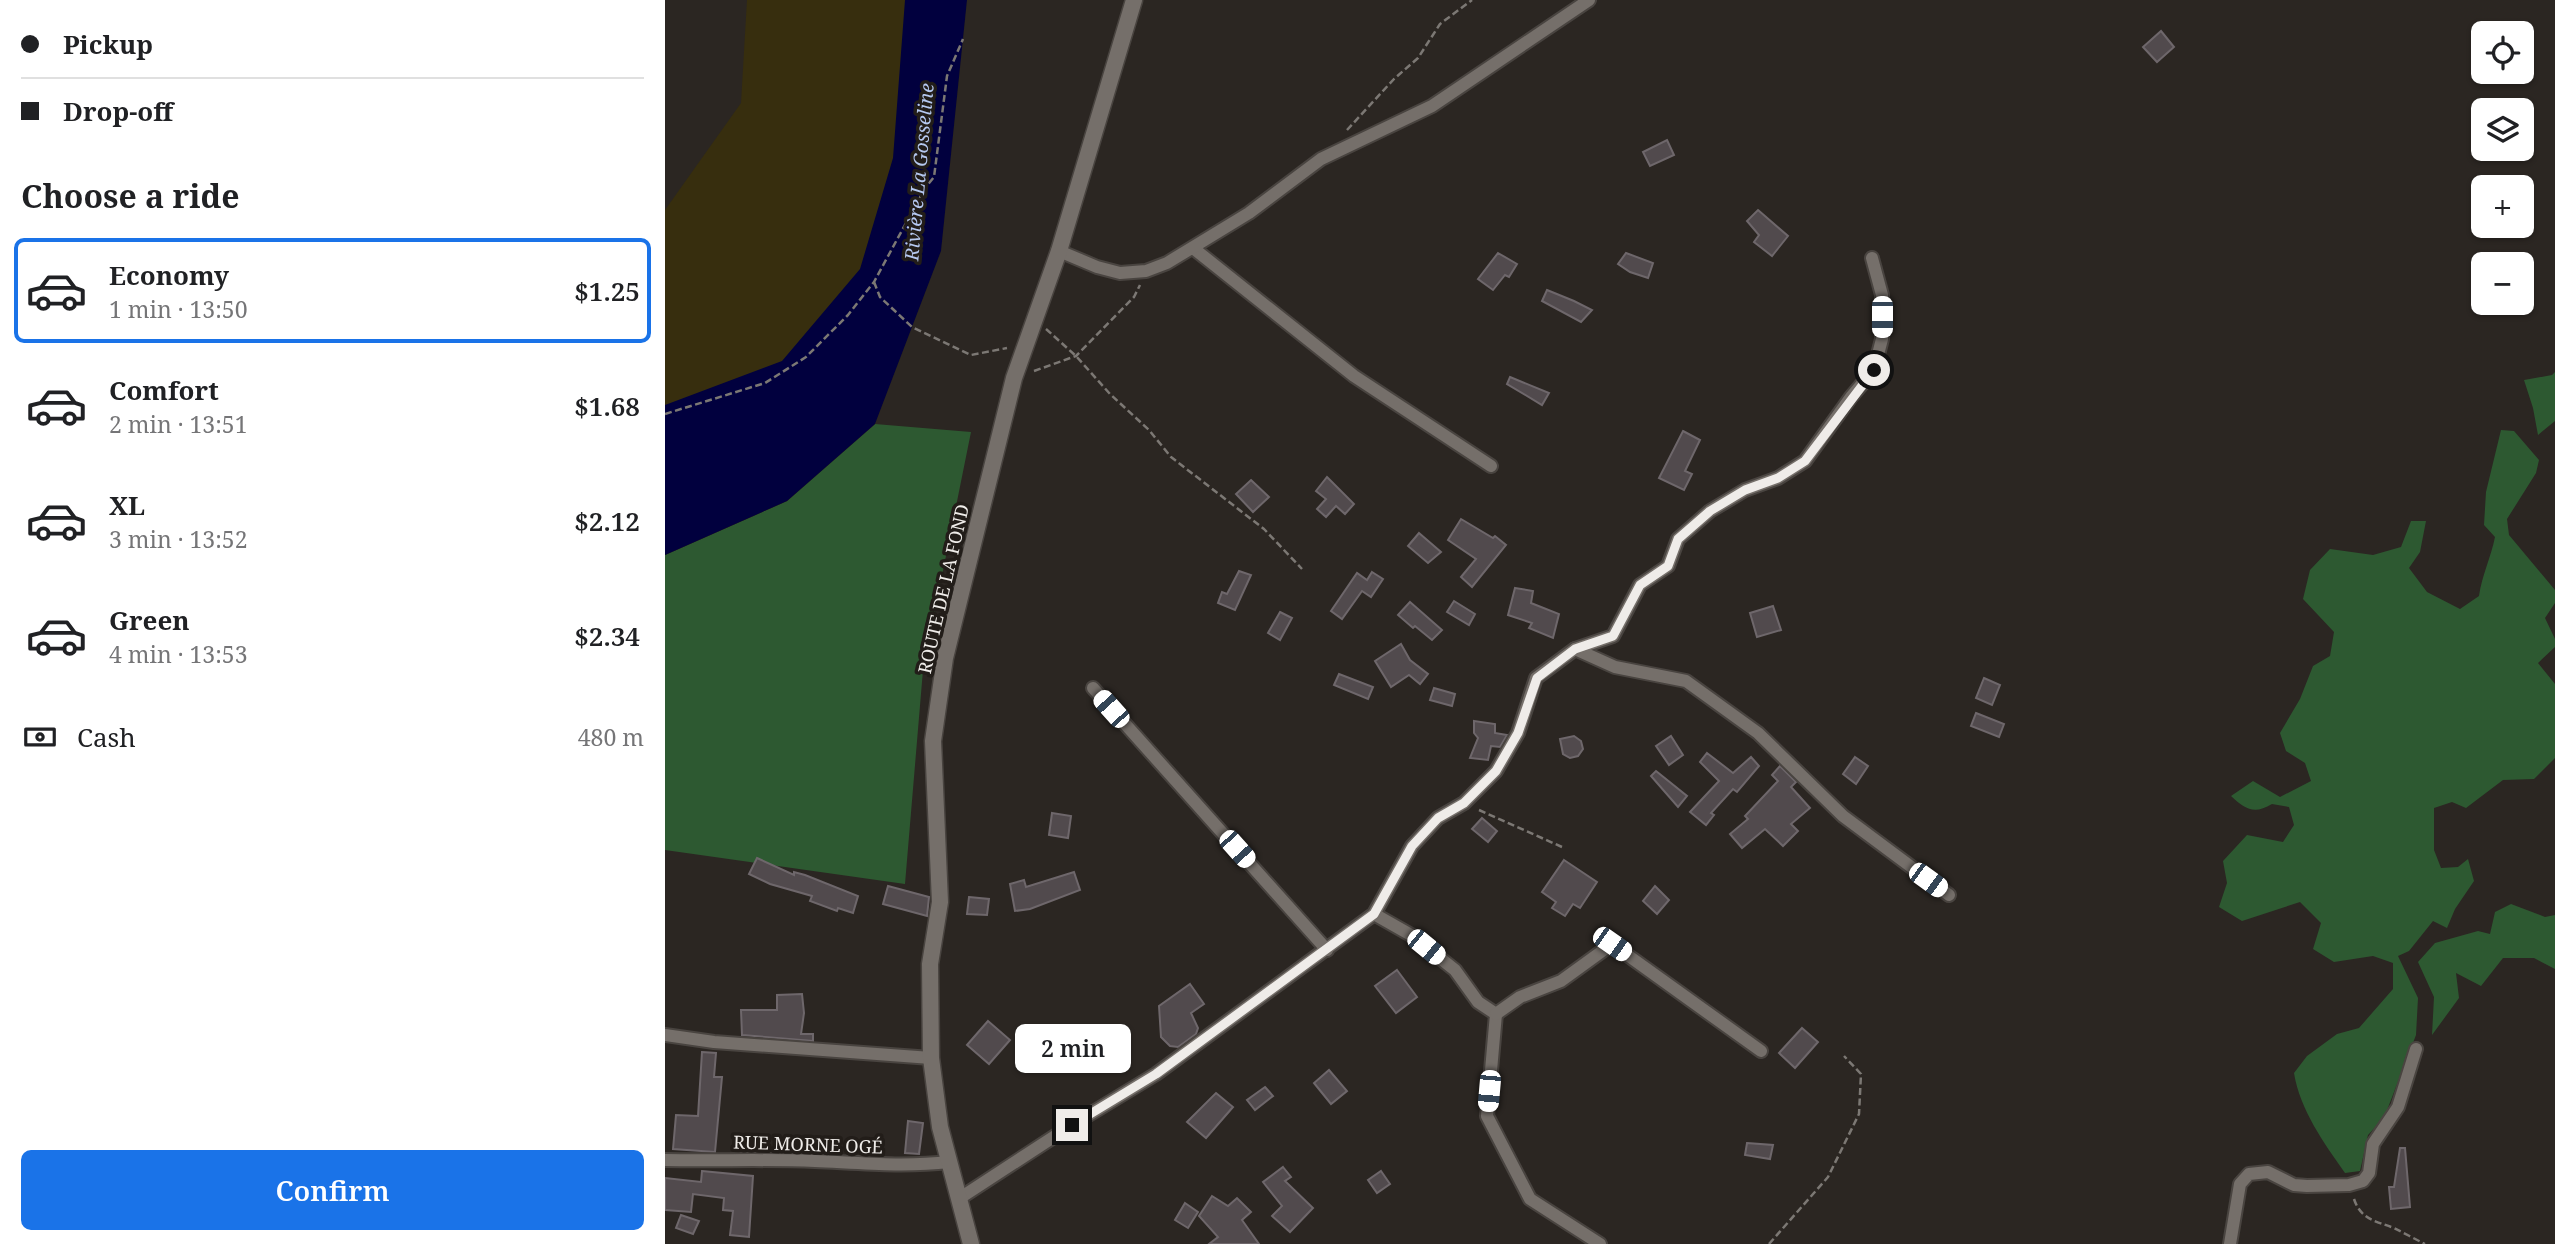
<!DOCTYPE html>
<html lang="en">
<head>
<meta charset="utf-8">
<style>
	:root { --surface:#fff; --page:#f6f6f6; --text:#202124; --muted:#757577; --line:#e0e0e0; --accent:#1a73e8 }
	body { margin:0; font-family:"Noto Serif",serif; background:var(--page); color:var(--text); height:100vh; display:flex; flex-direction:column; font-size:26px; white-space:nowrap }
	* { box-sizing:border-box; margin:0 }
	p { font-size:23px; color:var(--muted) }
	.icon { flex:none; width:38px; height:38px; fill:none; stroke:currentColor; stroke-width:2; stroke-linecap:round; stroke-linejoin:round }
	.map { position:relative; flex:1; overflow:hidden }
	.sheet { display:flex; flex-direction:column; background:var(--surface); width:665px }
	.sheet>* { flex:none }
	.guide { display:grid; align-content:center; height:154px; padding:0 21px; background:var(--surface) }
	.fabs { position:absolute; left:1806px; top:21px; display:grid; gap:14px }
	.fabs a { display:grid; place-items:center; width:63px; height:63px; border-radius:10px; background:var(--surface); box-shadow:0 2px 5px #0004; font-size:35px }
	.end { position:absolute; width:32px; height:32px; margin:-16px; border:9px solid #efece9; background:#111; box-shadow:0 0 0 4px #111 }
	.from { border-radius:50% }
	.bubble { position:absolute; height:49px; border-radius:10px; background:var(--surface); box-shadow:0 2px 5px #0004; font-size:23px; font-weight:600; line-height:49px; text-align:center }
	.car { position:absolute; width:21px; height:42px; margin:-21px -10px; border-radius:9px; box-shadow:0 0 5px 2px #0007; background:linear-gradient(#fff 24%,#345 0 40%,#fff 0 76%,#345 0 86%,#fff 0) }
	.guide b { display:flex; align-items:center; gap:24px; height:66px; font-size:26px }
	.guide b+b { border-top:2px solid var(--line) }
	.guide i { width:18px; height:18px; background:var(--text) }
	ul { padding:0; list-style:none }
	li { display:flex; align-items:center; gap:21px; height:105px; margin:0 14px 10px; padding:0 7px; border:4px solid transparent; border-radius:10px }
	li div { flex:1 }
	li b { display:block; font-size:26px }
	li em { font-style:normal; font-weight:600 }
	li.active { border-color:var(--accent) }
	li>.icon { width:63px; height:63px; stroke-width:1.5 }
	h2 { padding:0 21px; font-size:32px; line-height:84px }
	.pay { display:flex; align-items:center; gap:18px; height:77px; padding:0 21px; font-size:26px }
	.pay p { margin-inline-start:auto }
	.primary-button { display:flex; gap:14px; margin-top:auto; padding:14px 21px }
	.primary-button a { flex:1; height:80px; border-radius:10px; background:var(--accent); color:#fff; font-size:28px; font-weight:600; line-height:80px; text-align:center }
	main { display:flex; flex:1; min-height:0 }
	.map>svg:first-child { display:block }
	.green { fill:#2d5931 }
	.sand { fill:#372e0e }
	.water { fill:#01003e }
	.building { fill:#514a4d; stroke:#6e676b; stroke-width:2 }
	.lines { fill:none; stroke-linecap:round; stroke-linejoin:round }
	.minor-casing { stroke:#494440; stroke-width:16 }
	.tertiary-casing { stroke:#494440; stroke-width:19 }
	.path { stroke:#7c7874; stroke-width:2.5; stroke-dasharray:7 3.5; stroke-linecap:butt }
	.minor { stroke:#756f6a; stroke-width:12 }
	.tertiary { stroke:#756f6a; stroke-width:16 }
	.route { stroke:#efece9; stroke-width:9 }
	.labels { text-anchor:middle; stroke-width:7; stroke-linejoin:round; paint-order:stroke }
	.street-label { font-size:18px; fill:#efece9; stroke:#221d19 }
	.water-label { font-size:19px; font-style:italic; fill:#b5c8f0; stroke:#221d19 }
</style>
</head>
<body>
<main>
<section class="sheet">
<div class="guide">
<b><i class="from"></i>Pickup</b>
<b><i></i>Drop-off</b>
</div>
<h2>Choose a ride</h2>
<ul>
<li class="active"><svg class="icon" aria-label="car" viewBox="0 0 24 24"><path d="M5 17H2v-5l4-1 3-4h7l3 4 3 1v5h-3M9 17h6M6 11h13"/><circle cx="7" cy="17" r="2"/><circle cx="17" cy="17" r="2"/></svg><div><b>Economy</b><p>1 min · 13:50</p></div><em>$1.25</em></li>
<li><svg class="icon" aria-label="car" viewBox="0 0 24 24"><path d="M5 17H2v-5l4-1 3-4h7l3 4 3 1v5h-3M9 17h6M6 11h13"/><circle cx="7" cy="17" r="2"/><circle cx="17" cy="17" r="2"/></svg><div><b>Comfort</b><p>2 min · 13:51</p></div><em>$1.68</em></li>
<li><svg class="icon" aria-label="car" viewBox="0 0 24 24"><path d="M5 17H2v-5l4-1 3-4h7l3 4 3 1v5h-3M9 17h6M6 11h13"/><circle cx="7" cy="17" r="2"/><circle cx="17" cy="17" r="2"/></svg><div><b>XL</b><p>3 min · 13:52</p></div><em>$2.12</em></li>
<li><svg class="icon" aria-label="car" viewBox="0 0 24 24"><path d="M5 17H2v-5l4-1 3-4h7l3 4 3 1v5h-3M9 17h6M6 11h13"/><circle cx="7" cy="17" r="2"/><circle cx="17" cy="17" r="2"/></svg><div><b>Green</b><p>4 min · 13:53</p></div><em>$2.34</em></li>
</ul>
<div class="pay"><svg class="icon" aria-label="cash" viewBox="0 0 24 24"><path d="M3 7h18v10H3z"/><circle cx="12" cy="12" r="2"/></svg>Cash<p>480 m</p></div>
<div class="primary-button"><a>Confirm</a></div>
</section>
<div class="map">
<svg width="1890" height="1244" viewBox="0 0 1890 1244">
	<rect width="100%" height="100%" fill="#2b2622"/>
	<g class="green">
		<polygon points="1890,372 1890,421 1873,435 1868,408 1859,380 1887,375"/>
		<polygon points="210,424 306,432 258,670 240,884 0,850 0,555 122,501"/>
		<path d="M1836 430 1849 431 1874 460 1871 473 1842 519 1844 535 1890 590V603L1880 618 1890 639V647L1873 663 1890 684V758L1869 779 1838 780 1801 808 1787 802 1769 808V850L1776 868 1793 867 1803 859 1809 881 1790 909 1782 928 1768 921 1744 951 1733 956 1753 998 1751 1035 1719 1118 1703 1135 1695 1171 1680 1173C1659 1143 1635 1110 1629 1073L1642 1056 1672 1034 1694 1028 1728 989V963L1708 956 1669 962 1648 949 1656 923 1635 902 1577 921 1554 907 1562 883 1558 861 1582 835 1618 842 1629 825 1624 807 1607 804C1589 815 1580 809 1566 796L1588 781 1615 797 1646 781 1640 763 1621 751 1615 733 1635 699 1648 666 1665 656 1669 632 1638 599 1645 570 1665 549 1708 555 1736 547 1746 521H1761L1755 552 1744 568 1762 592 1795 609 1814 596C1817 575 1826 557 1830 537L1819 525 1821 492Z"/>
		<polygon points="1846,904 1880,917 1890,915 1890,969 1869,958 1838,958 1816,986 1791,973 1794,998 1767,1035 1769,997 1753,962 1770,943 1813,931 1825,934 1830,912"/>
	</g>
	<polygon class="sand" points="82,0 302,0 276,251 210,424 122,501 0,555 0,210 76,103"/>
	<polygon class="water" points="240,0 302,0 276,251 210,424 122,501 0,555 0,405 117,361 195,269 228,158"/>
	<g class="building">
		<polygon points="1496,31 1509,47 1492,62 1478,47"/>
		<polygon points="1002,140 1009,155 985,166 978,152"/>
		<polygon points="1093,210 1123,236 1107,256 1089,242 1094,235 1082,221"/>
		<polygon points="833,253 852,264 844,277 840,275 828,290 813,279"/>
		<polygon points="961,253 988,263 983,278 965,272 953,264"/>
		<polygon points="882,290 909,301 927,310 916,322 877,301"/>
		<polygon points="845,377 884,393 877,405 842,384"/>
		<polygon points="1018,431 1035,440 1020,471 1027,474 1019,490 994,478"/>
		<polygon points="662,477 689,504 680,514 671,506 661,517 652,509 661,499 651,491"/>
		<polygon points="586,480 604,497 588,512 571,494"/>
		<polygon points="796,519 828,538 830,536 841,545 807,587 796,577 811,559 783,540"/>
		<polygon points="754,533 776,552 763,563 743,546"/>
		<polygon points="574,571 586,575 570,610 553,603 557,592 562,594"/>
		<polygon points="707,572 718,579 706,597 697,591 677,619 666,611 692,573 702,580"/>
		<polygon points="850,588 868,591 866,603 894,614 888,638 864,628 867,623 843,615"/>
		<polygon points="789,601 810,614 804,625 782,612"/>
		<polygon points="745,602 777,630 767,640 750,626 748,628 733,615"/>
		<polygon points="1108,606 1116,630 1092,637 1085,613"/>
		<polygon points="615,612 627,618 615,640 603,633"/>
		<polygon points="736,644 745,660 763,674 755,684 744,675 726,687 710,661"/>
		<polygon points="674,674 708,687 703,699 669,685"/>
		<polygon points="1319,678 1335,685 1327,705 1311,698"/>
		<polygon points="769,688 790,694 787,706 765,700"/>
		<polygon points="1311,713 1339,724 1334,737 1306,726"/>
		<polygon points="809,721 830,724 830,733 842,735 835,747 826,746 823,760 805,758 813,738 809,733"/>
		<polygon points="909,736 916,741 918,749 913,756 905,758 898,754 895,739"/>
		<polygon points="1006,736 1018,755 1004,765 991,746"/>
		<polygon points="1042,753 1068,773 1086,757 1094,766 1072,792 1068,789 1046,813 1049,815 1041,825 1025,812 1054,781 1035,762"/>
		<polygon points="1190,757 1203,766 1191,784 1178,774"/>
		<polygon points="1115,766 1131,782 1126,787 1145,808 1126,824 1133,831 1118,846 1100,829 1077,848 1065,834 1083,819 1080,816 1113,781 1107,775"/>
		<polygon points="991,771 1022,796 1013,807 986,776"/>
		<polygon points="387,813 406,816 403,838 384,835"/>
		<polygon points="817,818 832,831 823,842 807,829"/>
		<polygon points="92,858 129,875 129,872 140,875 193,896 188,913 173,908 172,911 145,901 147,896 105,884 84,874"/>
		<polygon points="899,860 932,882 915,908 908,904 900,916 887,908 891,902 877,892"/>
		<polygon points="409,872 415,890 365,909 350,911 345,884 359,880 361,887"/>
		<polygon points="223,886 264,897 262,916 218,904"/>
		<polygon points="990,886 1004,900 992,914 978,901"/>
		<polygon points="304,897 324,899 322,915 302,914"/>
		<polygon points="732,970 752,997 731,1013 710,986"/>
		<polygon points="525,984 539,1004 526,1013 533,1028 531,1034 513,1047 505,1046 496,1037 494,1006"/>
		<polygon points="137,994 139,1013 136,1034 148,1034 148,1041 77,1035 76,1010 112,1010 112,995"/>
		<polygon points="323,1021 345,1040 324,1064 302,1045"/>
		<polygon points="1137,1028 1153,1042 1130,1068 1114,1053"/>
		<polygon points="37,1052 51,1053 49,1077 57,1077 50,1152 8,1149 11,1115 33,1116"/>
		<polygon points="664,1070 682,1091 666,1104 649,1083"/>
		<polygon points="600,1087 608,1096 590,1110 582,1100"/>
		<polygon points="551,1093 568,1107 541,1138 522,1122"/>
		<polygon points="243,1121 258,1123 254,1154 240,1153"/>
		<polygon points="1082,1143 1108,1145 1105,1159 1080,1155"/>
		<polygon points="1735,1148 1740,1148 1745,1207 1726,1209 1724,1187 1729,1187"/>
		<polygon points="618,1167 626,1177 620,1181 648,1208 625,1232 607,1216 617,1206 598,1182"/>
		<polygon points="37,1171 88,1176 84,1237 65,1235 68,1211 58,1210 59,1198 28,1194 26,1212 0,1210 0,1178 36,1182"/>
		<polygon points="716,1171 725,1184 712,1193 703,1180"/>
		<polygon points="547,1196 563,1206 572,1198 586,1212 577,1220 594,1244 544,1244 553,1237 534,1216"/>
		<polygon points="520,1203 533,1212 523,1228 510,1220"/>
		<polygon points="16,1215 34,1221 28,1234 11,1228"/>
	</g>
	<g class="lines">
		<g class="minor-casing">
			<g id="minor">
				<polyline points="528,248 689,376 826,466"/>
				<polyline points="394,251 432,267 455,273 481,271 502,263 584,213 656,159 767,106 924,0"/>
				<polyline points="910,649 948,636 975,585 1003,566 1013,539 1045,511 1080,490 1113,478 1140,461 1186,397 1209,370 1217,339 1217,295 1207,258"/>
				<polyline points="428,688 662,950"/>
				<polyline points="709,914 746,935 790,970 813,1002 831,1014 822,1116 865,1199 935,1244"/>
				<polyline points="831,1014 855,997 896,981 947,944 1096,1051"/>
				<polyline points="0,1035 49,1042 266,1058"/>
				<path d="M0 1160C50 1161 100 1159 150 1161 196 1163 239 1167 284 1162"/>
				<polyline points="295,1198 407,1125 491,1074 709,914 747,846 773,818 799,803 831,771 853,733 871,678 910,649 950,667 1021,681 1093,733 1178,816 1284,895"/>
				<polyline points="1565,1244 1575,1184 1584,1174 1603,1172 1629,1185 1642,1186 1684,1185 1698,1181 1704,1173 1708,1144 1733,1107 1751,1049"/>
			</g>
		</g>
		<g class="tertiary-casing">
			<polyline id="tertiary" points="306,1244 275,1127 266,1058 265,964 275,902 268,741 280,658 349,378 394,251 469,0"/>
		</g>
		<g class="path">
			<polyline points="682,130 729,79 753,58 775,24 807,0"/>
			<polyline points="209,282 215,297 247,327 306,355 342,348"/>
			<polyline points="381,329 411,356 445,394 484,430 506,457 599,529 637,569"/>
			<polyline points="369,371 411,356 469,297 475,285"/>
			<polyline points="0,414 100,383 141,357 183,315 209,282 260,188 269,177 282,76 298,39"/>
			<polyline points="814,810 897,847"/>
			<path d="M1689 1199C1696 1220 1711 1221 1729 1228 1739 1233 1750 1239 1760 1244"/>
			<polyline points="1104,1244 1163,1177 1194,1114 1196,1074 1179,1056"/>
		</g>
		<use href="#minor" class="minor"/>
		<use href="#tertiary" class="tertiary"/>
	</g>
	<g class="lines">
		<polyline class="route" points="407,1125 491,1074 709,914 747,846 773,818 799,803 831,771 853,733 872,678 910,649 948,636 975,585 1003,566 1013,539 1045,511 1080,490 1113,478 1140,461 1209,370"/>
	</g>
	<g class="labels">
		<g class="street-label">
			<text transform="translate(279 589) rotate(-77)" y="6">ROUTE DE LA FOND</text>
			<text transform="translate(143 1145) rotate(2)" y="6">RUE MORNE OGÉ</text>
		</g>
		<g class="water-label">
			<text transform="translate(254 172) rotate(-85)" y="7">Rivière La Gosseline</text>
		</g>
	</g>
</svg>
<div class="fabs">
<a><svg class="icon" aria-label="locate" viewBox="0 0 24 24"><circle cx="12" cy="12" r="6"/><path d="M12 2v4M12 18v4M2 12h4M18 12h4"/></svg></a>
<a><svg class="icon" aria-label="layers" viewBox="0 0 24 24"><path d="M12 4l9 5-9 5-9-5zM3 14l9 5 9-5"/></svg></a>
<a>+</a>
<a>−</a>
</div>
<i class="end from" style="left:1209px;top:370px"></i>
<i class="end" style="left:407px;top:1125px"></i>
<div class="bubble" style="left:350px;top:1024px;width:116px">2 min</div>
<i class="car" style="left:1217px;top:317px;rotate:180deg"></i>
<i class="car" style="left:446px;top:709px;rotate:318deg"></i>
<i class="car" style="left:572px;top:849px;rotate:138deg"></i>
<i class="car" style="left:1263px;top:880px;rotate:126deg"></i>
<i class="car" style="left:947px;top:944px;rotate:125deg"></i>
<i class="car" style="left:761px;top:947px;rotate:129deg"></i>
<i class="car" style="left:824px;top:1091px;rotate:185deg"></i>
</div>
</main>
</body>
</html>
